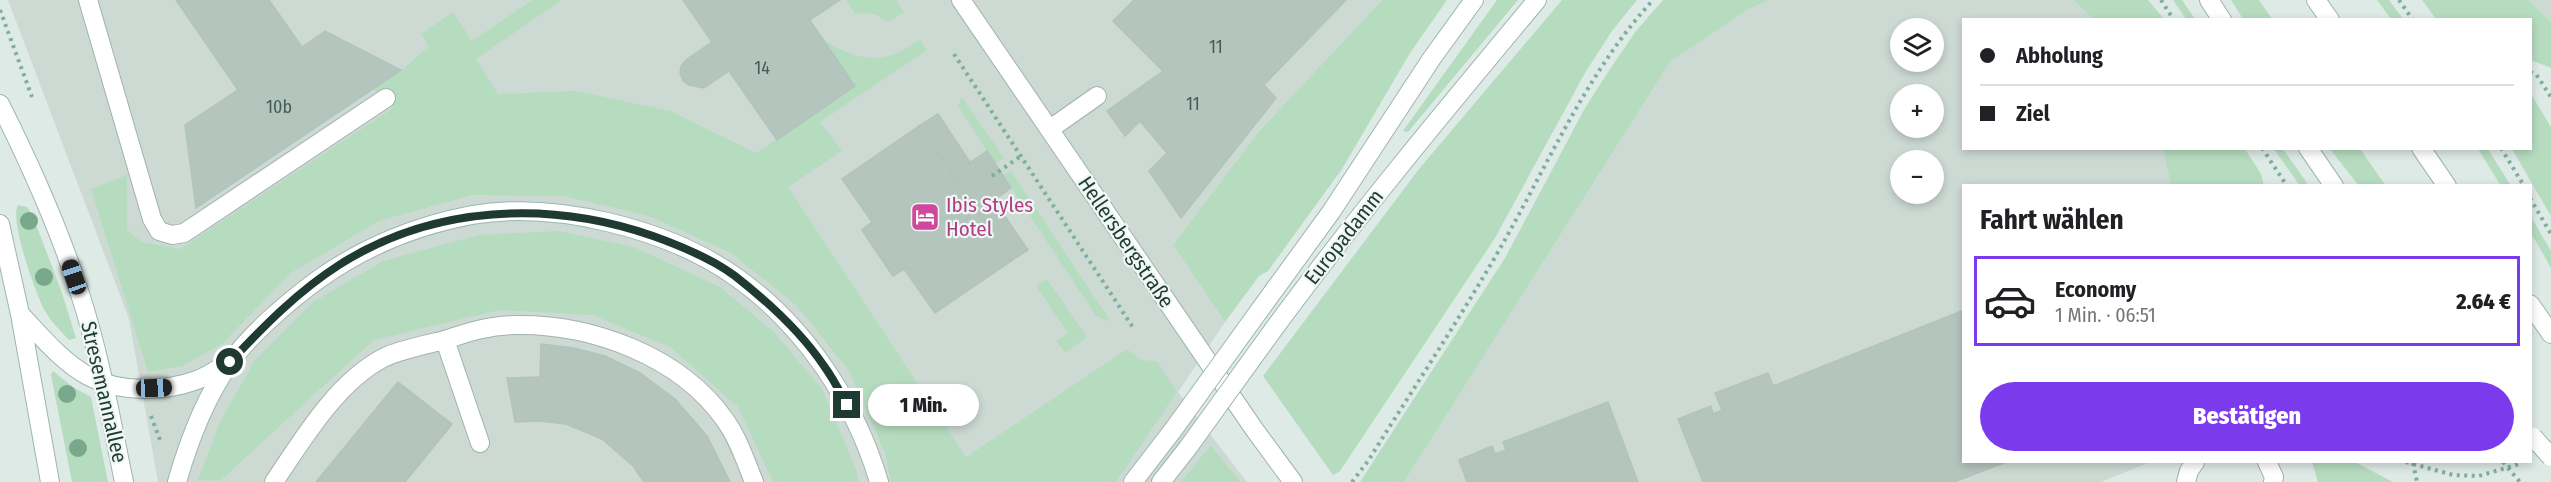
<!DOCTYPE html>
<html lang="de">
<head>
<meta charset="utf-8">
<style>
	:root { --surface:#fff; --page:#f2f2f2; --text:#202124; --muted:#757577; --line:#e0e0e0; --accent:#7c3aed }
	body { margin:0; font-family:"Fira Sans Condensed",sans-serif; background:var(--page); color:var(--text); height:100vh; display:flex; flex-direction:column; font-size:22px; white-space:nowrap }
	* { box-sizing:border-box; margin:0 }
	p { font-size:20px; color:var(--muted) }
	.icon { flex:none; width:33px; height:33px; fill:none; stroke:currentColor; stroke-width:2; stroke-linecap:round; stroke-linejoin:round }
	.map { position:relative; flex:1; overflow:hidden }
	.panel { position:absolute; left:1962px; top:184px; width:570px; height:279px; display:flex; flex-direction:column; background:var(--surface); border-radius:0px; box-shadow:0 3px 9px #0003 }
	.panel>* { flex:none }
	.banner { position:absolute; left:1962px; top:18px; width:570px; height:132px; border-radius:0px; box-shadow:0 3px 9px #0003; display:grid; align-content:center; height:132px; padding:0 18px; background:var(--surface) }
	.tools { position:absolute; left:1890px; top:18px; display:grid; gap:12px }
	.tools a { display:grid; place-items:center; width:54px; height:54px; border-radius:50%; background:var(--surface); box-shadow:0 3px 9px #0003; font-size:30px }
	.end { position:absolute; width:27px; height:27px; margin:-14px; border:8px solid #1f3a33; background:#fff; box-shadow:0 0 0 3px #fff }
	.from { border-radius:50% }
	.bubble { position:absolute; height:42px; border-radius:21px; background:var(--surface); box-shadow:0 3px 9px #0003; font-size:20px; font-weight:800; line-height:42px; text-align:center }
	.car { position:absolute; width:18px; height:36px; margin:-18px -9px; border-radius:8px; box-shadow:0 0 4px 2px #0007; background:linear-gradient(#222 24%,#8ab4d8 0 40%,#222 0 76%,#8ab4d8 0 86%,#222 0) }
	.banner b { display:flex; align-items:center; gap:21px; height:57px; font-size:22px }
	.banner b+b { border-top:2px solid var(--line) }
	.banner i { width:15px; height:15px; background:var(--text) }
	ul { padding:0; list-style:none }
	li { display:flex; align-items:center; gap:18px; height:90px; margin:0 12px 9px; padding:0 6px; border:3px solid transparent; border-radius:0px }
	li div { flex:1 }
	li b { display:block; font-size:22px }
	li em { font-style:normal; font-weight:800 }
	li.on { border-color:var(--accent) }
	li>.icon { width:54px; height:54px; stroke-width:1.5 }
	h2 { padding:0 18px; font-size:27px; line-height:72px }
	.action { display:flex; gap:12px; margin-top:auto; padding:12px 18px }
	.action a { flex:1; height:69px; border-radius:36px; background:var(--accent); color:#fff; font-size:24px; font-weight:800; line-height:69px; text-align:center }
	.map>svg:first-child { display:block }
	.built { fill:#cddad4; fill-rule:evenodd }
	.green { fill:#b6dcc0 }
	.building { fill:#b4c5be; stroke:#b1c4bc; stroke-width:1.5 }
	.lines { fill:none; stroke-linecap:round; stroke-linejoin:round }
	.lane-casing { stroke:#a1b2ac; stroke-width:20 }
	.street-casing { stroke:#a1b2ac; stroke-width:20 }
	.secondary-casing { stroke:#9db6ad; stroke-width:20 }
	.path { stroke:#7eaf9e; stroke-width:4; stroke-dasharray:3 4.5; stroke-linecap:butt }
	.lane { stroke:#fff; stroke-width:18 }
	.street { stroke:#fff; stroke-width:18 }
	.secondary { stroke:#fff; stroke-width:18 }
	.secondary-bridge-casing { stroke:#9db6ad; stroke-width:20; stroke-linecap:butt }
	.path-bridge { stroke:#7eaf9e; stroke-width:4; stroke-dasharray:3 4.5; stroke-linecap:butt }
	.secondary-bridge { stroke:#fff; stroke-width:18 }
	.tree { fill:#7aa88c }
	.route { stroke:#1f3a33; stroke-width:8 }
	.labels { text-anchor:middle; stroke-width:4.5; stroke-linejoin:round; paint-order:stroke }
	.number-label { font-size:18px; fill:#445d56 }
	.hotel-label { font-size:21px; fill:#b23c85; stroke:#eff7f3; text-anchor:start }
	.street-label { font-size:21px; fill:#1f3a33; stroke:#eff7f3 }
</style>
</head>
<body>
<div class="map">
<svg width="2551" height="482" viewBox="0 0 2551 482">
	<rect width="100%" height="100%" fill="#deeae5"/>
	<g class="built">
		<polygon points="8,0 1382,0 1260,130 1173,245 1225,322 1178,392 1247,482 158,482 129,319"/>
		<path d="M1769 0H2073L2093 19 1964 20V148L2163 149 2171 186H1964V462H2150L2101 482H1404L1670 62 1749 9ZM1900 28H1934V62H1900ZM1900 94H1934V128H1900ZM1900 160H1934V194H1900Z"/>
		<polygon points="2529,0 2551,0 2551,22"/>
	</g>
	<g class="green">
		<path d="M532 0H562L476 59 498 94 575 91 671 111 756 153 855 86 824 41C863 62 883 66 920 39L927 50 820 122 842 151 788 187 966 457 1127 349 1141 360 1157 361 1177 392 1116 482H891L885 453 849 371 797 306 731 253 649 216 563 196 473 195 379 221 291 273 223 343 183 366 148 372 91 189 127 175V229L141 242 180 249 393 108 373 89 402 70 429 46 421 34 453 12 472 41Z"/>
		<path d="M846 0H896L904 12 888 22C877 13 869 12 855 14Z"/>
		<polygon points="1382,0 1447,0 1410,53 1342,169 1268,271 1259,276 1225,322 1173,245 1260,130"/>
		<polygon points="1497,0 1518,0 1408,132 1403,131"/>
		<polygon points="1562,0 1637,0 1612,31 1585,73 1495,238 1340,471 1333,475 1263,376 1419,169"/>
		<polygon points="1663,0 1769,0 1749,9 1670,62 1404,482 1360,482 1505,258 1585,108 1608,72 1636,31"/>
		<polygon points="2073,0 2148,0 2164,19 2093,19"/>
		<polygon points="2173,0 2182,0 2195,19 2186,19"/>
		<polygon points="2231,0 2259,0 2272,19 2243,19"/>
		<polygon points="2377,0 2389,0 2403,19 2391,19"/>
		<polygon points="2422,0 2529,0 2551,22 2551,68 2531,60 2530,20 2436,19"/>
		<polygon points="2531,94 2551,127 2551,216 2512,149 2530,148"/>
		<polygon points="962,97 1004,158 995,164 958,106"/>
		<polygon points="2163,149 2245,149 2261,174 2264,186 2171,186"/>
		<polygon points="2274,149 2283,149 2309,186 2300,186"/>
		<polygon points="2330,149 2360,149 2386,186 2359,186"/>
		<polygon points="2478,149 2488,149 2511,186 2501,186"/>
		<polygon points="1011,171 1111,322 1096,316 1003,175"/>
		<path d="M18 205 27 207 32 214 61 290 76 338 69 340C61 331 51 322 45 311 36 295 9 219 18 205Z"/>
		<polygon points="2531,217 2551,251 2551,268 2531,233"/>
		<polygon points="559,231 634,247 720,287 774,332 822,389 856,469 859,482 773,482 738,407 670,347 592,315 500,310 374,340 220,481 198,480 220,422 254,361 313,302 383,261 479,235"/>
		<polygon points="1047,279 1087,337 1065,353 1056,341 1068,333 1036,286"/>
		<polygon points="53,371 73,387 91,397 108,482 72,482 51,375"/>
		<polygon points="1211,445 1240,482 1181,482"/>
		<polygon points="2312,462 2355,462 2393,482 2318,482"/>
	</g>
	<g class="building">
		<polygon points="176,0 269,0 302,47 325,31 401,70 196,208 185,125 238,90"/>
		<polygon points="683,0 796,0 855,86 777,140 729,71 704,88 689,85 683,81 680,73 681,66 687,59 712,42"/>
		<polygon points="796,0 840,0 810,20"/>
		<polygon points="1134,0 1346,0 1264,85 1276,98 1181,218 1149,171 1167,153 1140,121 1125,136 1107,111 1163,71 1113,21"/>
		<polygon points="938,114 970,162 953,174 919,126"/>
		<polygon points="919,126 1011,261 935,313 904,269 893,276 862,230 872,222 842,179"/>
		<polygon points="987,151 1011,188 978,211 953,174"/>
		<polygon points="918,152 940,185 946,181 970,216 965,219 987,252 927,293 908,266 893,276 862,230 875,220 857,193"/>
		<polygon points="994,200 1028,250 1011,261 978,211"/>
		<polygon points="1964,310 1964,462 2006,462 1954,482 1703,482 1678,419 1711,406 1713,414 1722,410 1715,393 1768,373 1773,386"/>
		<polygon points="541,344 574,348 605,356 640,373 675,399 707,436 730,482 644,482 633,466 602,439 566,424 539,421 515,422 507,378 540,377"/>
		<polygon points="398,382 452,424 405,482 316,482"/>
		<polygon points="1608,402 1638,482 1467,482 1459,460 1492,446 1495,454 1506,450 1503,442"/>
	</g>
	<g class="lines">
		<g class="lane-casing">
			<g id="lane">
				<polyline points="88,0 152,219 159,231 172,235 184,233 386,98"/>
				<polyline points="1050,129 1097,96"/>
				<path d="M480 443 445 340C468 332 491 325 516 325 592 324 680 356 725 420 738 438 746 462 754 482"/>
				<path d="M274 482C303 439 336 383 383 358 401 349 425 345 445 340"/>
			</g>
		</g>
		<g class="street-casing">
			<g id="street">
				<polyline points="961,0 1254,429 1293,482"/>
				<polyline points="2267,462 2274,477 2273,482"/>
				<polyline points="2186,482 2189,471 2195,462"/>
			</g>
		</g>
		<g class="secondary-casing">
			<g id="secondary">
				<polyline points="2209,0 2222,20"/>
				<polyline points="2316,0 2330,20"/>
				<path d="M0 104C31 166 59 228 80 294 100 355 111 419 124 482"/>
				<polyline points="2308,148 2334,186"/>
				<polyline points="2421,148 2447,186"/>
				<polyline points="0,224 20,314 50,482"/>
				<polyline points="2530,304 2551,334"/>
				<polyline points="1259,311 1331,212 1432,58 1474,0"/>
				<path d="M20 314C41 336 61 361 88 376 120 393 164 392 197 380 208 376 219 368 229 362"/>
				<path d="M1273 330C1357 216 1447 108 1537 0"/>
				<path d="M177 482C189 440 204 400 229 364 249 335 290 300 319 279 364 247 418 225 472 215 554 201 665 228 733 275 803 323 855 401 879 482"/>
				<polyline points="1133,482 1173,430"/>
				<polyline points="1161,482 1187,449"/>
			</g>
		</g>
		<g class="path">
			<polyline points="2161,0 2174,20"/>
			<polyline points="2399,0 2413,20"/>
			<polyline points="0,10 32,97"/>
			<polyline points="954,54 1134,329"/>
			<polyline points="2530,72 2536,74 2551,97"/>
			<polyline points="2262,148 2287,186"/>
			<polyline points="2501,148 2524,186"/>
			<polyline points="992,176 1021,156"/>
			<polyline points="2530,198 2551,234"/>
			<polyline points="151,416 160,440"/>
			<polyline points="2406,462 2453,475 2479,476 2519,464"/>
			<polyline points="2413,463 2417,482"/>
			<path d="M1352 482 1368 461C1411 392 1457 323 1498 252 1547 167 1586 73 1653 0"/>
		</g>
		<use href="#lane" class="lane"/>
		<use href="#street" class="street"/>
		<use href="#secondary" class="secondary"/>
		<g class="secondary-bridge-casing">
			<g id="secondary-bridge">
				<polyline points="1173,430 1259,311"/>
				<polyline points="2533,437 2551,457"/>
				<polyline points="1187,449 1273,330"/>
			</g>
		</g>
		<polyline class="path-bridge" points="2503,462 2520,482"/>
		<use href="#secondary-bridge" class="secondary-bridge"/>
	</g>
	<g class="tree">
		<circle cx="29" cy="221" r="9"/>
		<circle cx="44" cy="277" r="9"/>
		<circle cx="67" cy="394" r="9"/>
		<circle cx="78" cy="448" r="9"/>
	</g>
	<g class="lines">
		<path class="route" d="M230 362C264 326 297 292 339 265 433 205 549 200 653 236 681 246 711 258 735 276 767 301 801 332 824 366 833 378 840 392 847 405"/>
	</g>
	<defs>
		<g id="hotel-square" transform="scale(1.5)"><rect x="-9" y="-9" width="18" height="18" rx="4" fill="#d1479c" stroke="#eff7f3"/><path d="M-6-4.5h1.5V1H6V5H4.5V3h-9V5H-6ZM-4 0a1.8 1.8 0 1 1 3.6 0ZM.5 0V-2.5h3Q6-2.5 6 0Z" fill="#fff"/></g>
	</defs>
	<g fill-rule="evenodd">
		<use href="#hotel-square" x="925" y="217"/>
	</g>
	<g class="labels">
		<g class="number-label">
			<text x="1216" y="53">11</text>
			<text x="762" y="74">14</text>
			<text x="1193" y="110">11</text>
			<text x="279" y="113">10b</text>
		</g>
		<g class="hotel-label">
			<text x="946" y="212">Ibis Styles<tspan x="946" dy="24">Hotel</tspan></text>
		</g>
		<g class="street-label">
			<text transform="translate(1344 237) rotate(-52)" y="7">Europadamm</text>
			<text transform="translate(1126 242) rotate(56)" y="7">Hellersbergstraße</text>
			<text transform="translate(104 392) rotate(77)" y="7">Stresemannallee</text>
		</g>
	</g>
</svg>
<div class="tools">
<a><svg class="icon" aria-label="layers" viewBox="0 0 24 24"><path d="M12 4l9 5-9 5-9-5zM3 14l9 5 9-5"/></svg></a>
<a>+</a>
<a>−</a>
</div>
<i class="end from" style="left:230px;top:362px"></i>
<i class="end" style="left:847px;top:405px"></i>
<div class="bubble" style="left:868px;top:384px;width:111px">1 Min.</div>
<i class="car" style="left:74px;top:277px;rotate:341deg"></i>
<i class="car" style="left:154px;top:388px;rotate:88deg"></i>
<div class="banner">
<b><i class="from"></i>Abholung</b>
<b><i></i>Ziel</b>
</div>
<section class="panel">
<h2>Fahrt wählen</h2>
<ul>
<li class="on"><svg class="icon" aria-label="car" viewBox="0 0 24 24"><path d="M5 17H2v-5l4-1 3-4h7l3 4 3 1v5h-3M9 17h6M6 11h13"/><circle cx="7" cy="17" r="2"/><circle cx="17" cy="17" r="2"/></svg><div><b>Economy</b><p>1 Min. · 06:51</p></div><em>2.64 €</em></li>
</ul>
<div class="action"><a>Bestätigen</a></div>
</section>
</div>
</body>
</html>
